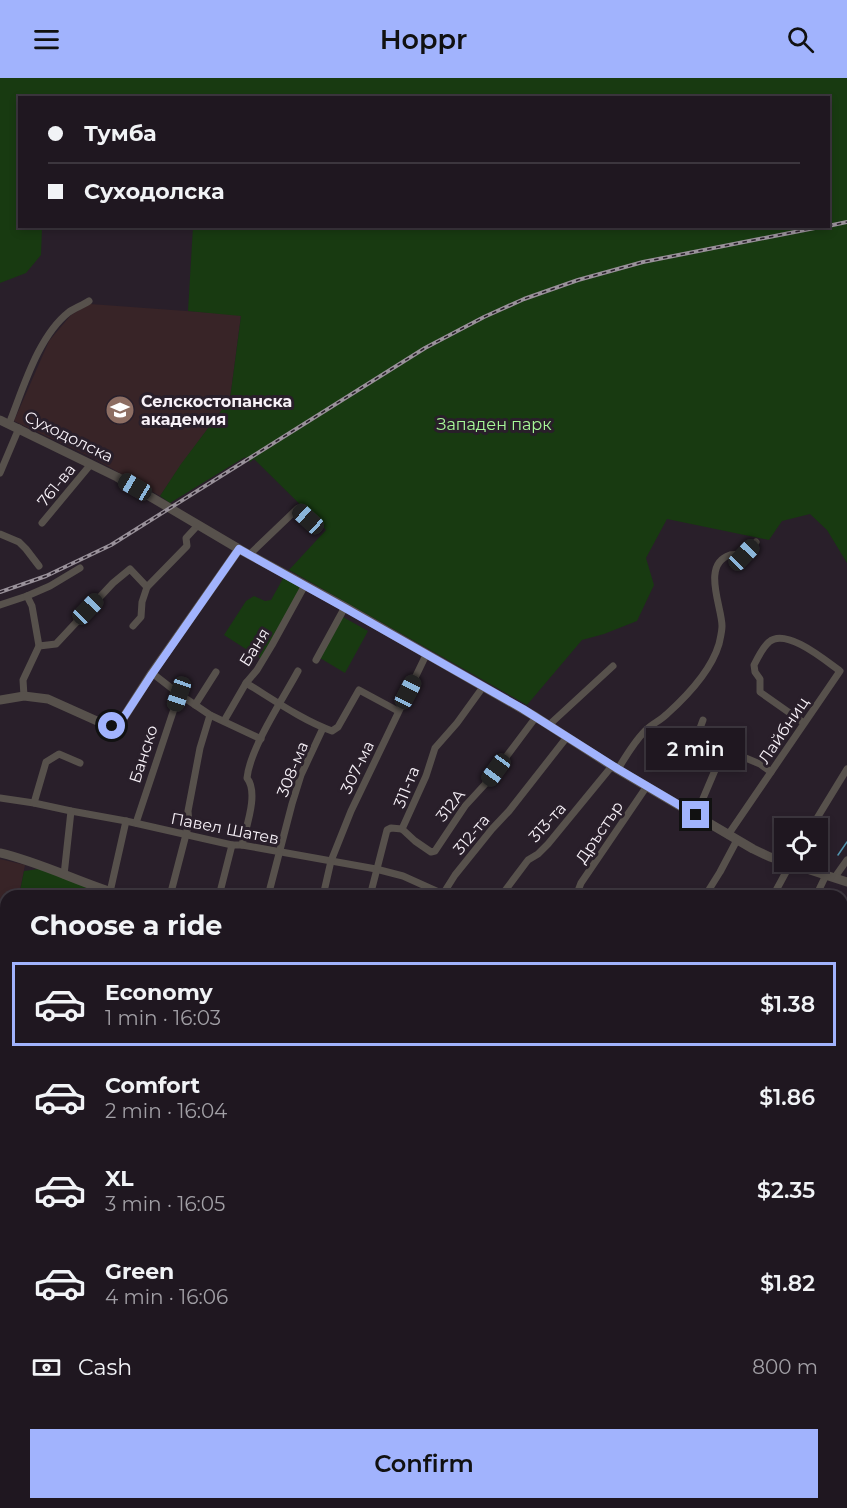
<!DOCTYPE html>
<html lang="en">
<head>
<meta charset="utf-8">
<style>
	:root { --surface:#1f1720; --page:#272029; --text:#f1f3f6; --muted:#a19fa5; --line:#3c363e; --accent:#a1b3fd }
	body { margin:0; font-family:Montserrat,sans-serif; background:var(--page); color:var(--text); height:100vh; display:flex; flex-direction:column; font-size:22px; white-space:nowrap }
	* { box-sizing:border-box; margin:0 }
	p { font-size:20px; color:var(--muted) }
	.icon { flex:none; width:33px; height:33px; fill:none; stroke:currentColor; stroke-width:2; stroke-linecap:round; stroke-linejoin:round }
	.map { position:relative; flex:1; overflow:hidden }
	.sheet { position:absolute; left:0px; top:812px; width:848px; height:620px; display:flex; flex-direction:column; background:var(--surface); border-radius:18px 18px 0 0; box-shadow:0 3px 9px #0003,0 0 0 2px var(--line) }
	.sheet>* { flex:none }
	.top-card { position:absolute; left:18px; top:18px; width:812px; height:132px; border-radius:0px; box-shadow:0 3px 9px #0003,0 0 0 2px var(--line); display:grid; align-content:center; height:132px; padding:0 30px; background:var(--surface) }
	.buttons { position:absolute; left:774px; top:740px; display:grid; gap:12px }
	.buttons a { display:grid; place-items:center; width:54px; height:54px; border-radius:0px; background:var(--surface); box-shadow:0 3px 9px #0003,0 0 0 2px var(--line); font-size:30px }
	.end { position:absolute; width:27px; height:27px; margin:-14px; border:8px solid #a1b3fd; background:#111; box-shadow:0 0 0 3px #111 }
	.from { border-radius:50% }
	.bubble { position:absolute; height:42px; border-radius:0px; background:var(--surface); box-shadow:0 3px 9px #0003,0 0 0 2px var(--line); font-size:20px; font-weight:600; line-height:42px; text-align:center }
	.car { position:absolute; width:18px; height:36px; margin:-18px -9px; border-radius:8px; box-shadow:0 0 4px 2px #0007; background:linear-gradient(#222 24%,#8ab4d8 0 40%,#222 0 76%,#8ab4d8 0 86%,#222 0) }
	.top-card b { display:flex; align-items:center; gap:21px; height:57px; font-size:22px }
	.top-card b+b { border-top:2px solid var(--line) }
	.top-card i { width:15px; height:15px; background:var(--text) }
	ul { padding:0; list-style:none }
	li { display:flex; align-items:center; gap:18px; height:84px; margin:0 12px 9px; padding:0 18px; border:3px solid transparent; border-radius:0px }
	li div { flex:1 }
	li b { display:block; font-size:22px }
	li em { font-style:normal; font-weight:600 }
	li.active { border-color:var(--accent) }
	li>.icon { width:54px; height:54px; stroke-width:1.5 }
	h2 { padding:0 30px; font-size:27px; line-height:72px }
	.pay { display:flex; align-items:center; gap:15px; height:66px; padding:0 30px; font-size:22px }
	.pay p { margin-inline-start:auto }
	.action { display:flex; gap:12px; margin-top:auto; padding:12px 30px }
	.action a { flex:1; height:69px; border-radius:0px; background:var(--accent); color:#111; font-size:24px; font-weight:600; line-height:69px; text-align:center }
	header { display:flex; justify-content:space-between; align-items:center; height:78px; padding:0 30px; background:var(--accent); color:#111; font-size:27px; font-weight:600 }
	.map>svg:first-child { display:block }
	.education { fill:#382427 }
	.green { fill:#183a11 }
	.lines { fill:none; stroke-linecap:round; stroke-linejoin:round }
	.stream { stroke:#5294ae; stroke-width:1.5 }
	.minor { stroke:#57514c; stroke-width:7 }
	.tertiary { stroke:#57514c; stroke-width:9 }
	.rail-casing { stroke:#99919a; stroke-width:4 }
	.rail { stroke:#291f2a; stroke-width:1.5; stroke-dasharray:4.5; stroke-linecap:butt }
	.route { stroke:#a1b3fd; stroke-width:8 }
	.labels { text-anchor:middle; stroke-width:6; stroke-linejoin:round; paint-order:stroke }
	.poi-label { font-size:16px; font-weight:bold; fill:#f7f1f8; stroke:#291f2a; text-anchor:start }
	.park-label { font-size:16px; fill:#a7f898; stroke:#291f2a }
	.street-label { font-size:16px; fill:#f7f1f8; stroke:#291f2a }
</style>
</head>
<body>
<header><svg class="icon" aria-label="menu" viewBox="0 0 24 24"><path d="M4 6h16M4 12h16M4 18h16"/></svg>Hoppr<svg class="icon" aria-label="search" viewBox="0 0 24 24"><circle cx="10" cy="10" r="6"/><path d="M15 15l6 6"/></svg></header>
<div class="map">
<svg width="847" height="1430" viewBox="0 0 847 1430">
	<rect width="100%" height="100%" fill="#291f2a"/>
	<g class="education">
		<polygon points="90,226 241,237 230,321 181,387 160,418 95,381 14,343 49,263 71,237"/>
		<polygon points="0,781 25,787 19,817 6,818 6,873 0,899"/>
		<polygon points="843,1231 847,1233 847,1379 842,1379 842,1234"/>
	</g>
	<g class="green">
		<polygon points="0,0 847,0 847,485 827,452 810,436 782,443 769,462 667,441 646,480 654,507 637,543 604,556 582,562 527,627 289,492 326,452 254,381 250,384 245,379 170,425 160,418 181,386 230,321 241,238 188,233 193,149 828,148 828,20 20,20 20,148 42,149 41,177 26,195 0,205"/>
		<polygon points="285,497 305,507 263,582 224,557 246,523 254,518 265,523 271,522"/>
		<polygon points="343,539 368,553 345,595 320,580"/>
		<polygon points="46,790 89,806 86,817 19,818 24,793"/>
		<polygon points="0,1042 6,1043 6,1379 0,1379"/>
		<polygon points="128,1425 262,1425 263,1427 254,1430 248,1430 247,1427 239,1430 129,1430"/>
	</g>
	<g class="lines">
		<polyline class="stream" points="838,777 847,764"/>
		<g class="minor">
			<path d="M9 346C23 311 38 258 69 234 75 230 83 227 89 223"/>
			<polyline points="0,395 19,350"/>
			<polyline points="42,445 91,386"/>
			<polyline points="0,456 19,464 26,471 39,488"/>
			<polyline points="249,477 297,431 318,451"/>
			<polyline points="0,527 27,518 50,508 80,490"/>
			<polyline points="133,548 141,539 142,524 147,509 187,468 186,460 198,447"/>
			<polyline points="39,568 56,566 113,505 130,491 147,509"/>
			<polyline points="316,582 345,529"/>
			<polyline points="152,595 179,616 210,637 261,661"/>
			<path d="M246 605C274 622 302 642 332 653L338 649 359 612 398 633"/>
			<polyline points="24,618 23,602 39,568 32,528 27,518"/>
			<polyline points="195,627 216,594"/>
			<polyline points="703,642 699,653 701,658 724,671 760,686 771,694"/>
			<polyline points="224,643 246,605 257,592 272,567 305,507"/>
			<polyline points="549,647 613,588"/>
			<path d="M618 691C626 678 634 664 645 653 651 646 660 643 667 636 687 618 711 593 719 566 720 561 722 554 722 548 722 529 701 486 730 477 734 476 740 477 744 477L756 464"/>
			<polyline points="0,720 34,725 71,733 126,743 232,767 242,767 376,791 403,798 443,816 455,797 492,751 509,733 567,659"/>
			<polyline points="34,725 46,684 59,676 80,685"/>
			<polyline points="696,737 724,671"/>
			<polyline points="136,745 179,616"/>
			<polyline points="811,750 847,691"/>
			<polyline points="402,751 415,763 431,774 435,773 465,728 488,703 536,639"/>
			<polyline points="402,751 426,698 435,670 457,645 483,609"/>
			<path d="M728 757 840 593C826 583 786 549 769 564 764 568 757 581 754 587L755 594 760 601V614L804 645"/>
			<path d="M242 767C246 749 259 715 247 700 250 670 283 621 298 593"/>
			<polyline points="64,797 71,733"/>
			<polyline points="835,799 847,782"/>
			<polyline points="110,814 126,743"/>
			<polyline points="170,818 189,745 188,733 200,670 210,637"/>
			<polyline points="219,818 232,767"/>
			<polyline points="268,818 292,726 301,697 323,650"/>
			<polyline points="323,818 331,783 351,733 426,577"/>
			<polyline points="370,818 387,752 391,750 402,751"/>
			<polyline points="501,818 528,782 538,776 548,766 612,688"/>
			<polyline points="576,818 581,805 647,708"/>
			<polyline points="705,818 720,794 737,762"/>
			<polyline points="773,818 792,783"/>
			<polyline points="816,818 826,797"/>
			<polyline points="842,917 847,920"/>
			<polyline points="0,983 6,982"/>
			<polyline points="842,1209 847,1197"/>
			<polyline points="842,1418 847,1419"/>
			<polyline points="79,1425 81,1430"/>
			<polyline points="459,1425 459,1430"/>
			<polyline points="776,1430 777,1425"/>
		</g>
		<g class="tertiary">
			<polyline points="0,342 117,399 239,471 345,529 536,639 612,688 753,771 770,779 847,804"/>
			<path d="M0 622 24 618 48 621 106 647C113 648 116 647 122 642L152 595 239 471"/>
			<path d="M0 775C43 785 82 806 124 818"/>
			<polyline points="842,891 847,879"/>
			<polyline points="842,1027 847,1038"/>
			<polyline points="842,1049 847,1061"/>
		</g>
		<g class="rail-casing">
			<g id="rail">
				<polyline points="828,148 847,144"/>
				<polyline points="0,514 46,498 111,467 425,270 484,239 524,221 578,202 643,184 825,148"/>
			</g>
		</g>
		<use href="#rail" class="rail"/>
	</g>
	<g class="lines">
		<polyline class="route" points="112,648 117,646 122,642 152,596 239,471 345,530 523,631 618,691 696,737"/>
	</g>
	<defs>
		<g id="university-disc" transform="scale(1.5)"><circle r="9.5" fill="#8d6e63" stroke="#291f2a"/><path d="M0-5L7-2L0 1L-7-2ZM-4 1L0 2.5L4 1V4Q0 6-4 4Z" fill="#fff"/></g>
	</defs>
	<g fill-rule="evenodd">
		<use href="#university-disc" x="120" y="332"/>
	</g>
	<g class="labels">
		<g class="poi-label">
			<text x="141" y="329">Селскостопанска<tspan x="141" dy="18">академия</tspan></text>
		</g>
		<g class="park-label">
			<text x="494" y="352">Западен парк</text>
		</g>
		<g class="street-label">
			<text transform="translate(69 358) rotate(26)" y="6">Суходолска</text>
			<text transform="translate(56 407) rotate(-51)" y="6">761-ва</text>
			<text transform="translate(254 569) rotate(-58)" y="6">Баня</text>
			<text transform="translate(783 652) rotate(-56)" y="6">Лайбниц</text>
			<text transform="translate(143 676) rotate(-72)" y="6">Банско</text>
			<text transform="translate(357 689) rotate(-64)" y="6">307-ма</text>
			<text transform="translate(292 691) rotate(-68)" y="6">308-ма</text>
			<text transform="translate(406 709) rotate(-68)" y="6">311-та</text>
			<text transform="translate(450 727) rotate(-52)" y="6">312А</text>
			<text transform="translate(547 744) rotate(-48)" y="6">313-та</text>
			<text transform="translate(225 750) rotate(11)" y="6">Павел Шатев</text>
			<text transform="translate(599 754) rotate(-56)" y="6">Дръстър</text>
			<text transform="translate(471 756) rotate(-50)" y="6">312-та</text>
		</g>
	</g>
</svg>
<div class="buttons">
<a><svg class="icon" aria-label="locate" viewBox="0 0 24 24"><circle cx="12" cy="12" r="6"/><path d="M12 2v4M12 18v4M2 12h4M18 12h4"/></svg></a>
</div>
<i class="end from" style="left:112px;top:648px"></i>
<i class="end" style="left:696px;top:737px"></i>
<div class="bubble" style="left:646px;top:650px;width:99px">2 min</div>
<i class="car" style="left:135px;top:409px;rotate:300deg"></i>
<i class="car" style="left:308px;top:441px;rotate:312deg"></i>
<i class="car" style="left:744px;top:477px;rotate:44deg"></i>
<i class="car" style="left:88px;top:531px;rotate:44deg"></i>
<i class="car" style="left:408px;top:614px;rotate:27deg"></i>
<i class="car" style="left:179px;top:616px;rotate:199deg"></i>
<i class="car" style="left:496px;top:692px;rotate:216deg"></i>
<div class="top-card">
<b><i class="from"></i>Тумба</b>
<b><i></i>Суходолска</b>
</div>
<section class="sheet">
<h2>Choose a ride</h2>
<ul>
<li class="active"><svg class="icon" aria-label="car" viewBox="0 0 24 24"><path d="M5 17H2v-5l4-1 3-4h7l3 4 3 1v5h-3M9 17h6M6 11h13"/><circle cx="7" cy="17" r="2"/><circle cx="17" cy="17" r="2"/></svg><div><b>Economy</b><p>1 min · 16:03</p></div><em>$1.38</em></li>
<li><svg class="icon" aria-label="car" viewBox="0 0 24 24"><path d="M5 17H2v-5l4-1 3-4h7l3 4 3 1v5h-3M9 17h6M6 11h13"/><circle cx="7" cy="17" r="2"/><circle cx="17" cy="17" r="2"/></svg><div><b>Comfort</b><p>2 min · 16:04</p></div><em>$1.86</em></li>
<li><svg class="icon" aria-label="car" viewBox="0 0 24 24"><path d="M5 17H2v-5l4-1 3-4h7l3 4 3 1v5h-3M9 17h6M6 11h13"/><circle cx="7" cy="17" r="2"/><circle cx="17" cy="17" r="2"/></svg><div><b>XL</b><p>3 min · 16:05</p></div><em>$2.35</em></li>
<li><svg class="icon" aria-label="car" viewBox="0 0 24 24"><path d="M5 17H2v-5l4-1 3-4h7l3 4 3 1v5h-3M9 17h6M6 11h13"/><circle cx="7" cy="17" r="2"/><circle cx="17" cy="17" r="2"/></svg><div><b>Green</b><p>4 min · 16:06</p></div><em>$1.82</em></li>
</ul>
<div class="pay"><svg class="icon" aria-label="cash" viewBox="0 0 24 24"><path d="M3 7h18v10H3z"/><circle cx="12" cy="12" r="2"/></svg>Cash<p>800 m</p></div>
<div class="action"><a>Confirm</a></div>
</section>
</div>
</body>
</html>
